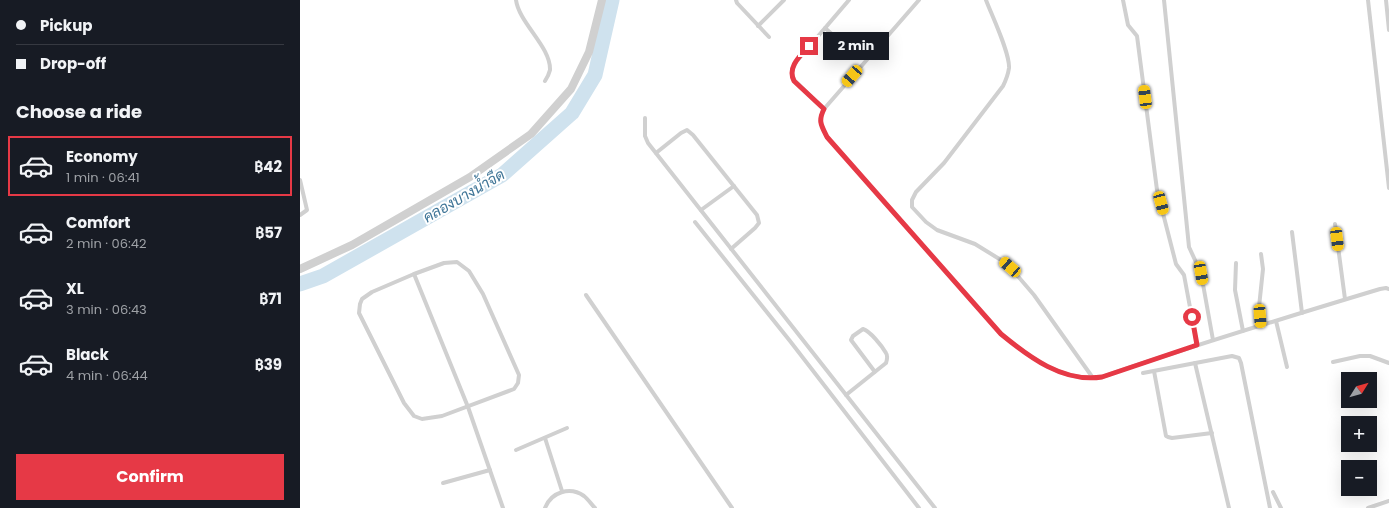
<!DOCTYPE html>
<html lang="en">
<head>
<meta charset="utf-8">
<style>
	:root { --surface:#171b24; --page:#242831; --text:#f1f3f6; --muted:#9ea1a6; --line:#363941; --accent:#e63946 }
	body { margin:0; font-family:Poppins,Sarabun,sans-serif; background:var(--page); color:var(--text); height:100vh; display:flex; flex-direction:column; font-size:15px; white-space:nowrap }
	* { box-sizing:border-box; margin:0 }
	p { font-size:13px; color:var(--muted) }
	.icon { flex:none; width:22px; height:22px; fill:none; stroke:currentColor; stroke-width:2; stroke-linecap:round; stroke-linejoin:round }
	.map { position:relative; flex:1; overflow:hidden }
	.details { display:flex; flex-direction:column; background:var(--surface); width:300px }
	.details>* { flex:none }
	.hud { display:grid; align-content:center; height:88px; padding:0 16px; background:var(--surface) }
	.needle { width:26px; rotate:53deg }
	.fabs { position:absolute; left:1041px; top:372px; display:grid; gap:8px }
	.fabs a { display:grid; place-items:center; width:36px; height:36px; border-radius:0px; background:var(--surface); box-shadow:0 4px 16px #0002; font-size:20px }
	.end { position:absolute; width:18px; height:18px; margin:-9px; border:5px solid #e63946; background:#fff; box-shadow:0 0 0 2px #fff }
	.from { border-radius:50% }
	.bubble { position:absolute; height:28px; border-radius:0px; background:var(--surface); box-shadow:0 4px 16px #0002; font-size:13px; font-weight:700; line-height:28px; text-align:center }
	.car { position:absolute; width:12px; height:24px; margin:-12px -6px; border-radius:5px; box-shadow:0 0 3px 1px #0007; background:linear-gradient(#f5c518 24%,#345 0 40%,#f5c518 0 76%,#345 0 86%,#f5c518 0) }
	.hud b { display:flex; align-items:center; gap:14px; height:38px; font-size:15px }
	.hud b+b { border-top:1px solid var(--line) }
	.hud i { width:10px; height:10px; background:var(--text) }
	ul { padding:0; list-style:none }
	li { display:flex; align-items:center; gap:12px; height:60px; margin:0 8px 6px; padding:0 8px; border:2px solid transparent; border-radius:0px }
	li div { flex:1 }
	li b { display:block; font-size:15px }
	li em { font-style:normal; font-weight:700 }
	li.on { border-color:var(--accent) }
	li>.icon { width:36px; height:36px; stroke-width:1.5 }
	h2 { padding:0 16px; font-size:18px; line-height:48px }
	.cta { display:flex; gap:8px; margin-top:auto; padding:8px 16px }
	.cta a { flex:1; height:46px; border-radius:0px; background:var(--accent); color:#fff; font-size:16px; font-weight:700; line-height:46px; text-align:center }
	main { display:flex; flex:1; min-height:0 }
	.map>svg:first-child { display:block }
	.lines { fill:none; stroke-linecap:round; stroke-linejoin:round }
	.river { stroke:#cfe2ee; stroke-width:15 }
	.service { stroke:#d0d0d0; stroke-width:4 }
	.minor { stroke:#d0d0d0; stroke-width:8 }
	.route { stroke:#e63946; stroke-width:5 }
	.labels { text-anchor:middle; stroke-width:4; stroke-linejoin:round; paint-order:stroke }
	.water-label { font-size:15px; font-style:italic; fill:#3f7597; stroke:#fff }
</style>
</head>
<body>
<main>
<section class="details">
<div class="hud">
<b><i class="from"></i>Pickup</b>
<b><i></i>Drop-off</b>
</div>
<h2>Choose a ride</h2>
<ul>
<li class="on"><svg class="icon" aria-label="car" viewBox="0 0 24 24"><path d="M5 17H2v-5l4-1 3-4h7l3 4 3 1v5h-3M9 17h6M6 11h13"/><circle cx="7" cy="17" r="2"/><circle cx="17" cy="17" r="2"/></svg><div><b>Economy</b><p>1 min · 06:41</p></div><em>฿42</em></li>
<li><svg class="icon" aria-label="car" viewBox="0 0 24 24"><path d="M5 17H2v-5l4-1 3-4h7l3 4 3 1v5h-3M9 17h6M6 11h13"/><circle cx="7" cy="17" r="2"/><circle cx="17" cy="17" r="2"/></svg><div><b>Comfort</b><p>2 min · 06:42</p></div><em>฿57</em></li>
<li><svg class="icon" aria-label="car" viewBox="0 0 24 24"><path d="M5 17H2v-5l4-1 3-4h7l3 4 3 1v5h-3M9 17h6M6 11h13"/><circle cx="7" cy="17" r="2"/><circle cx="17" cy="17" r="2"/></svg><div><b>XL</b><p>3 min · 06:43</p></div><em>฿71</em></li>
<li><svg class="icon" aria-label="car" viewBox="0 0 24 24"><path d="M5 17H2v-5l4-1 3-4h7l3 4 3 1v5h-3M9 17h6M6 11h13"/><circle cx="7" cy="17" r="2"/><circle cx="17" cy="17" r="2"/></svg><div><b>Black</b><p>4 min · 06:44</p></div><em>฿39</em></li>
</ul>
<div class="cta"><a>Confirm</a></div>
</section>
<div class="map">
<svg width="1089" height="508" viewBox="0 0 1089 508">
	<rect width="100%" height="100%" fill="#fff"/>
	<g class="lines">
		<polyline class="river" points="0,284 23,276 202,175 272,113 295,75 312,0"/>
		<g class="service">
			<path d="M216 0C219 23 251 47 250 70 249 74 247 78 245 81"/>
			<polyline points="436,0 437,3 469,37"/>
			<path d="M619 0 524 109C518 121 521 125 527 137L701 334C729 357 763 383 802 377 894 345 987 317 1080 289L1086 288 1089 289"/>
			<path d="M686 0C692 16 710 53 709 68 708 75 706 80 703 86L644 163 616 192 612 200V207L626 222 637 230 675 244 701 260 710 267 734 295 793 378"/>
			<polyline points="823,0 828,25 837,36 857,190 876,264 884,275 897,345"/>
			<polyline points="864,0 889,247 901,273 913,340"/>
			<polyline points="1068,0 1089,188"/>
			<polyline points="1086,0 1089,30"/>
			<polyline points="458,26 484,0"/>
			<polyline points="525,28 553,53"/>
			<polyline points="524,109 495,81 492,76 492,70 496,62 549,0"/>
			<polyline points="345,118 345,136 348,143 635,508"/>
			<polyline points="356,153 381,133 387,130 393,135 457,215 459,223 455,228 431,249"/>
			<polyline points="0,180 7,210 0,215"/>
			<polyline points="401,210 434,186"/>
			<polyline points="395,222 490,341 619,508"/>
			<polyline points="1035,224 1045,299"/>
			<polyline points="992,232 1002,313"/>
			<polygon points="157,262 169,271 183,294 219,375 218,383 214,389 142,416 122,419 114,416 104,403 59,313 60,304 62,299 72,292 114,274 144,263"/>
			<polyline points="936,263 935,290 943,331"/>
			<polyline points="114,274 168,407 203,508"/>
			<polyline points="286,295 432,508"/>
			<polyline points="976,321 987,367"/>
			<polyline points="961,325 959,307 963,269 961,254"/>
			<polyline points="1033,362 1060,356 1070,356 1089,363"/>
			<polyline points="895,363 929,508"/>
			<polyline points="854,371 866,436 868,437 872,438 912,433"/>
			<polyline points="843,373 932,356 939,358 941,363 970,508"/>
			<path d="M546 395 586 363C587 360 588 356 586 353 582 346 570 331 563 329L553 336 551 340 575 372"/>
			<polyline points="245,438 262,491"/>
			<polyline points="216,450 267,428"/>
			<polyline points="143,483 190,470"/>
			<polyline points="973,492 981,508"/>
			<path d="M245 508C251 492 270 486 284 496 288 499 291 504 295 508"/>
			<polyline points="1068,508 1089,501"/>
		</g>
		<polyline class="minor" points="0,269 52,245 170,177 231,134 271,89 289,52 302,0"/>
	</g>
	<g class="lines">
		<path class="route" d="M509 46C500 56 487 67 494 81L524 109C518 121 521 125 527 137L701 334C729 357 763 383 802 377L897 345 892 317"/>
	</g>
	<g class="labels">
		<g class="water-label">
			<text transform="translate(164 196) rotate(-30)" y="5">คลองบางน้ำจืด</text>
		</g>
	</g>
</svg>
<div class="fabs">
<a><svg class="needle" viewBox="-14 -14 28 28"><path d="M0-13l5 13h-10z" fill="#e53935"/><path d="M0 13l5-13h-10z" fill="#9ea1a6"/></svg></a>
<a>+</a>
<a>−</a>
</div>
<i class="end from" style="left:892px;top:317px"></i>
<i class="end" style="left:509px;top:46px"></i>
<div class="bubble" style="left:523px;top:32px;width:66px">2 min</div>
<i class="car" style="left:552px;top:76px;rotate:221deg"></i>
<i class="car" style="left:845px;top:97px;rotate:353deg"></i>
<i class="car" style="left:861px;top:203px;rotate:165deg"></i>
<i class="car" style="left:1037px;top:239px;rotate:173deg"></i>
<i class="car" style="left:710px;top:267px;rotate:311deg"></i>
<i class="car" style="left:901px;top:273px;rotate:170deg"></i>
<i class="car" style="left:960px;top:316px;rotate:176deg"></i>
</div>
</main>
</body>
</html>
